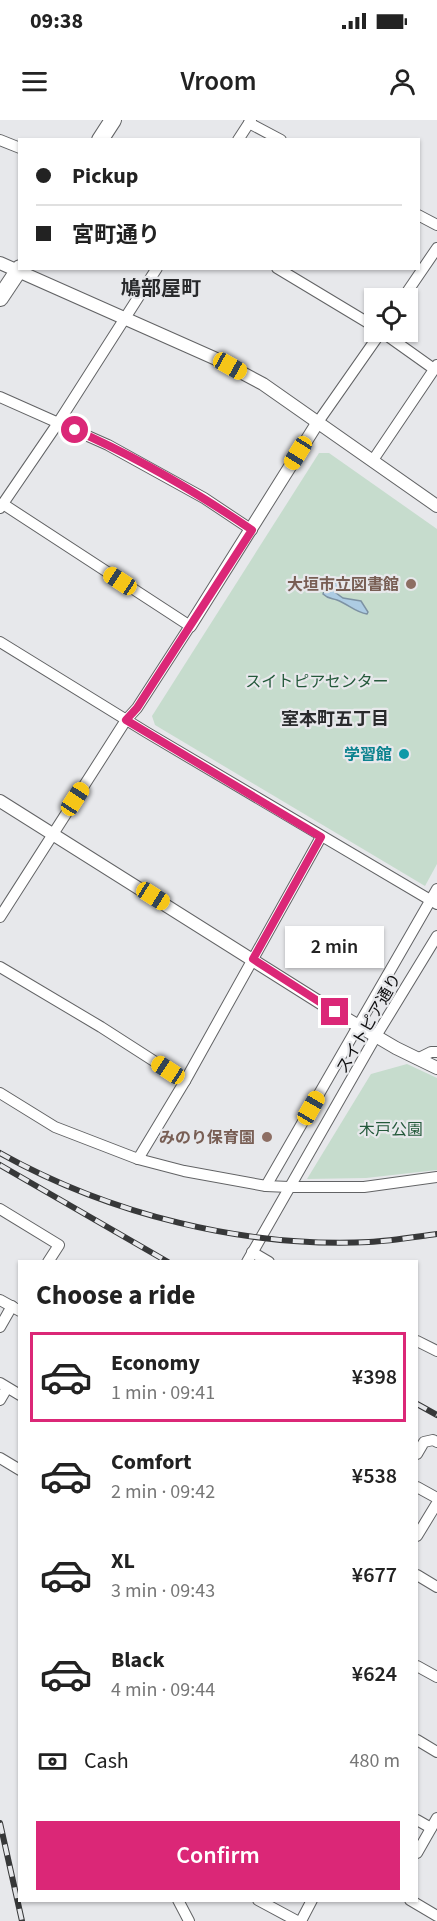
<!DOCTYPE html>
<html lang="en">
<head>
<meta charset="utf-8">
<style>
	:root { --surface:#fff; --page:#f6f6f6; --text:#222; --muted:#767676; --line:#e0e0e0; --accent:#db2777 }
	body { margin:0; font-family:"Source Sans 3","Noto Sans JP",sans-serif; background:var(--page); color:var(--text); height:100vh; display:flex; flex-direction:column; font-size:22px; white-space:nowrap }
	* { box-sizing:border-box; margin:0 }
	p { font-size:20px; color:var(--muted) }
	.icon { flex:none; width:33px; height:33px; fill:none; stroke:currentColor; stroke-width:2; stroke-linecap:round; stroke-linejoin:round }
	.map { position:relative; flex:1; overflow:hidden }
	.details { position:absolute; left:18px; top:1140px; width:400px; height:642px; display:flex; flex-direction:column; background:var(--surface); border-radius:0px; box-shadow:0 2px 4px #0004 }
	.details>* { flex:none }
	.guide { position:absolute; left:18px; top:18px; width:402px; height:132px; border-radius:0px; box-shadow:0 2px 4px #0004; display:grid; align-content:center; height:132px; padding:0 18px; background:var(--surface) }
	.tools { position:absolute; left:364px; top:168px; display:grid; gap:12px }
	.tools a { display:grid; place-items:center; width:54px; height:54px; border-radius:0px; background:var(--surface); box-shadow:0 2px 4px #0004; font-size:30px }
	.end { position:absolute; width:27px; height:27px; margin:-14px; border:8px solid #db2777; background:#fff; box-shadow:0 0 0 3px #fff }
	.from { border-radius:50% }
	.bubble { position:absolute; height:42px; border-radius:0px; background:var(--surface); box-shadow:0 2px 4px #0004; font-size:20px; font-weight:600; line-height:42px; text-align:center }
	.car { position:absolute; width:18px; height:36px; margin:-18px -9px; border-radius:8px; box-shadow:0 0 4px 2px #0007; background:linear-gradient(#f5c518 24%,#345 0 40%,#f5c518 0 76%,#345 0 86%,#f5c518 0) }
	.guide b { display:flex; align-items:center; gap:21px; height:57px; font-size:22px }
	.guide b+b { border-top:2px solid var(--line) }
	.guide i { width:15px; height:15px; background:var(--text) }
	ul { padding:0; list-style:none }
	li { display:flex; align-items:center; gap:18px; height:90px; margin:0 12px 9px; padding:0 6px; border:3px solid transparent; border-radius:0px }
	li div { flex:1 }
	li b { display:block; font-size:22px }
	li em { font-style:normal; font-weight:600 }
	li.active { border-color:var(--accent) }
	li>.icon { width:54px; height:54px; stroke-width:1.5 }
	h2 { padding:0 18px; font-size:27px; line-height:72px }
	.pay { display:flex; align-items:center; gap:15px; height:66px; padding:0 18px; font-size:22px }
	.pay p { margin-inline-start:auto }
	.action { display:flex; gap:12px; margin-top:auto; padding:12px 18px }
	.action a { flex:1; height:69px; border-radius:0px; background:var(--accent); color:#fff; font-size:24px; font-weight:600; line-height:69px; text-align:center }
	.status { display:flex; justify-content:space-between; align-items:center; height:42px; padding:0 30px; background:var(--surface); direction:ltr }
	.status svg { height:16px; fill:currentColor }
	header { display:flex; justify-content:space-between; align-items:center; height:78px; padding:0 18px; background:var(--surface); font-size:27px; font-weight:600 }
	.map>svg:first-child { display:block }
	.green { fill:#c6dccd }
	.water { fill:#adcce3; stroke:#7d92a3; stroke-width:1.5 }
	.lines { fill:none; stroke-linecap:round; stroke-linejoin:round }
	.minor-casing { stroke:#626365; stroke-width:12 }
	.tertiary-casing { stroke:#626365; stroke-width:14 }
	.primary-casing { stroke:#626365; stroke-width:18 }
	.minor { stroke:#fff; stroke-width:10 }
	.tertiary { stroke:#fff; stroke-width:12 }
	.primary { stroke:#fff; stroke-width:16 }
	.rail-casing { stroke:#373839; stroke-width:6 }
	.rail { stroke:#e7e8eb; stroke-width:4; stroke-dasharray:11; stroke-linecap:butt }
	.route { stroke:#db2777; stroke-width:8 }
	.education-dot { fill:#8d6e63; stroke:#e7e8eb; stroke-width:2 }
	.culture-dot { fill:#0f9aa8; stroke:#e7e8eb; stroke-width:2 }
	.labels { text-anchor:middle; stroke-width:4.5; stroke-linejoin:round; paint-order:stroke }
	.education-label { font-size:16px; font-weight:bold; fill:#785e54; stroke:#e7e8eb; text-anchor:end }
	.park-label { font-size:16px; fill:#24593b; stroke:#e7e8eb }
	.culture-label { font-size:16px; font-weight:bold; fill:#0d838f; stroke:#e7e8eb; text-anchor:end }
	.street-label { font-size:16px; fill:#0c0c0d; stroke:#e7e8eb }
	.neighbourhood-label { font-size:18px; font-weight:bold; fill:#292a2c; stroke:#e7e8eb }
	.quarter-label { font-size:20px; font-weight:bold; fill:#292a2c; stroke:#e7e8eb }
</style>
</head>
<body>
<div class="status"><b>09:38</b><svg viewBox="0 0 49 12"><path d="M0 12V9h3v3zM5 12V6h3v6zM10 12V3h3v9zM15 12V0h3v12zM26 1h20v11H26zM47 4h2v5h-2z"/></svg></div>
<header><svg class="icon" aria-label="menu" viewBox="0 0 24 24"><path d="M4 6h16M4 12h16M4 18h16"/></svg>Vroom<svg class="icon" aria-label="person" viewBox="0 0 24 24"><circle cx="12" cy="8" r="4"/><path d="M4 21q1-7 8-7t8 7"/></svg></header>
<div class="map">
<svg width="437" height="1801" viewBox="0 0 437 1801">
	<rect width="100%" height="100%" fill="#e7e8eb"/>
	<g class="green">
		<polygon points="319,333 329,333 437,409 437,744 425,766 155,605 152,596"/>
		<polygon points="407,944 437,958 437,1050 366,1058 307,1059 371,954"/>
	</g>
	<path class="water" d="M342 458 348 462 337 469 336 473 343 478 361 481 368 492 367 494C355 492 348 484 337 480 331 478 328 479 323 474L326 465 342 461Z"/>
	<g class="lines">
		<g class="minor-casing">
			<g id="minor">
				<polyline points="249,3 281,20"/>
				<polyline points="0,20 20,28"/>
				<polyline points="238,20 251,0"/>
				<polyline points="418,95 437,105"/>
				<polyline points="277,148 375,207"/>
				<polyline points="403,178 437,128"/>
				<polyline points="382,212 434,249"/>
				<polyline points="0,277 108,325 204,378 252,410"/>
				<polyline points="318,302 381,212"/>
				<polyline points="373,340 437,245"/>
				<polyline points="0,388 58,303 157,148"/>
				<polyline points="0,522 146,612 437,784"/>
				<polyline points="0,797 126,600 137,588 190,506 3,384"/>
				<polyline points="0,847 101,907 185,961"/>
				<polyline points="417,939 431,932 437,932"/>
				<polyline points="0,973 55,1007 138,1039 184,1051 266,1066 289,1067 364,1067 437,1057"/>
				<polyline points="138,1039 185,961 321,717"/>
				<polyline points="266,1066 437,769"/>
				<polyline points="0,1089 59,1125 48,1142"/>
				<polyline points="252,1132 269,1142"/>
				<polyline points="247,1142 376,916 437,816"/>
				<polyline points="0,1180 20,1191"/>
				<polyline points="0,1207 12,1186"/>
				<polyline points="417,1221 437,1231"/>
				<polyline points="0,1263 20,1275"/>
				<polyline points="0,1280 7,1268"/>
				<polyline points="417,1334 424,1322 433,1320 437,1322"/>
				<polyline points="0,1338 20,1350"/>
				<polyline points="417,1367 437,1378"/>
				<polyline points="417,1416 437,1383"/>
				<polyline points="417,1455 437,1467"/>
				<polyline points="417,1546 437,1557"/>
				<polyline points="417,1620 437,1632"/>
				<polyline points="417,1700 431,1708"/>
				<polyline points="417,1733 437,1698"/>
				<polyline points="178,1780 189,1801"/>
				<polyline points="258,1780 297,1801"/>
				<polyline points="410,1780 437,1796"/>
				<polyline points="301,1801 312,1780"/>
			</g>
		</g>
		<g class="tertiary-casing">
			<g id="tertiary">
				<polyline points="0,143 214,238 263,264 437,386"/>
				<polyline points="190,506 318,302"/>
				<polyline points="0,681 335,892 396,928 437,948"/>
			</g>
		</g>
		<g class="primary-casing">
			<g id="primary">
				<polyline points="100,20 113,0"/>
				<polyline points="0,178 20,148"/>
			</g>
		</g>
		<use href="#minor" class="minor"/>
		<use href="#tertiary" class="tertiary"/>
		<use href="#primary" class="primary"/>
		<g class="rail-casing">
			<g id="rail">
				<path d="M0 1033C109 1094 244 1128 369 1122 392 1121 414 1117 437 1114"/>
				<polyline points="0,1045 168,1142"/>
				<polyline points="417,1284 437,1295"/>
				<polyline points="0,1703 22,1801"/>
			</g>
		</g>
		<use href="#rail" class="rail"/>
	</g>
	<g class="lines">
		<path class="route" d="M75 310C137 337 196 372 252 410L137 588 126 600 321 717 253 839 335 892"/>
	</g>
	<g class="education-dot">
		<circle cx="411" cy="464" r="6"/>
		<circle cx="267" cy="1017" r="6"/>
	</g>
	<circle class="culture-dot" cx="404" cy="634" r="6"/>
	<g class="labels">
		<g class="education-label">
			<text x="399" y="470">大垣市立図書館</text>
			<text x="255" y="1023">みのり保育園</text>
		</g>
		<g class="park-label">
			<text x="317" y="567">スイトピアセンター</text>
			<text x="391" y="1015">木戸公園</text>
		</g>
		<g class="culture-label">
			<text x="392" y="640">学習館</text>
		</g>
		<g class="street-label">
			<text transform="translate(368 903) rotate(-60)" y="6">スイトピア通り</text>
		</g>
		<g class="neighbourhood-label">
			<text x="335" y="605">室本町五丁目</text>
		</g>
		<g class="quarter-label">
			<text x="161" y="175">鳩部屋町</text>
		</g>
	</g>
</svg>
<div class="tools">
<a><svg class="icon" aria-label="locate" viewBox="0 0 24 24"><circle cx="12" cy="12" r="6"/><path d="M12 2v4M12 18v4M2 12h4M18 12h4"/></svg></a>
</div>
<i class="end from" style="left:75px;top:310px"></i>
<i class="end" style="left:335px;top:892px"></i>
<div class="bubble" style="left:285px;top:806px;width:99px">2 min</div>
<i class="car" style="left:230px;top:246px;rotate:119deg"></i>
<i class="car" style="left:298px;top:333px;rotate:212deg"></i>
<i class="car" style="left:120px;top:461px;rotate:303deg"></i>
<i class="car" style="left:75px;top:679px;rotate:33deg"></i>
<i class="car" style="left:153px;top:776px;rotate:122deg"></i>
<i class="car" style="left:168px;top:950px;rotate:303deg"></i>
<i class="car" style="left:311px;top:988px;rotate:30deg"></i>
<div class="guide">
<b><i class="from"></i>Pickup</b>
<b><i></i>宮町通り</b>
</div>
<section class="details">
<h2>Choose a ride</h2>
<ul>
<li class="active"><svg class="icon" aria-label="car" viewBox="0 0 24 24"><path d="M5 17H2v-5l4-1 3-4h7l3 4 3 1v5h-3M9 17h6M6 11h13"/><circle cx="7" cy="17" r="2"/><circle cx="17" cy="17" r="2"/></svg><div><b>Economy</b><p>1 min · 09:41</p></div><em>¥398</em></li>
<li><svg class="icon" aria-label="car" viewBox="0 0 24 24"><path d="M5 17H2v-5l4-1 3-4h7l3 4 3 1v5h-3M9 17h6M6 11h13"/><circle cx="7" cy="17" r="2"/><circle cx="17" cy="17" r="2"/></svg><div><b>Comfort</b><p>2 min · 09:42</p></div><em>¥538</em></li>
<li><svg class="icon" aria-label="car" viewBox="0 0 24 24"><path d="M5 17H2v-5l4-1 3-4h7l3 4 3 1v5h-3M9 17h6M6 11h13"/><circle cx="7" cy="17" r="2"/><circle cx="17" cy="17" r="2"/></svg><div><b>XL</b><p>3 min · 09:43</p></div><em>¥677</em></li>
<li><svg class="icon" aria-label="car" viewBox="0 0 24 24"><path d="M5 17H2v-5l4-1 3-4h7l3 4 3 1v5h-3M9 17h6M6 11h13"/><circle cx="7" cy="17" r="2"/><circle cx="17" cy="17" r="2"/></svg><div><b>Black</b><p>4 min · 09:44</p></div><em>¥624</em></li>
</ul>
<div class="pay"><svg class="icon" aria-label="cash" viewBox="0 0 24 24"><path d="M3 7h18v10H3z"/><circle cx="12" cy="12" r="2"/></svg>Cash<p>480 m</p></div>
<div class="action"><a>Confirm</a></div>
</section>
</div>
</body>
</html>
